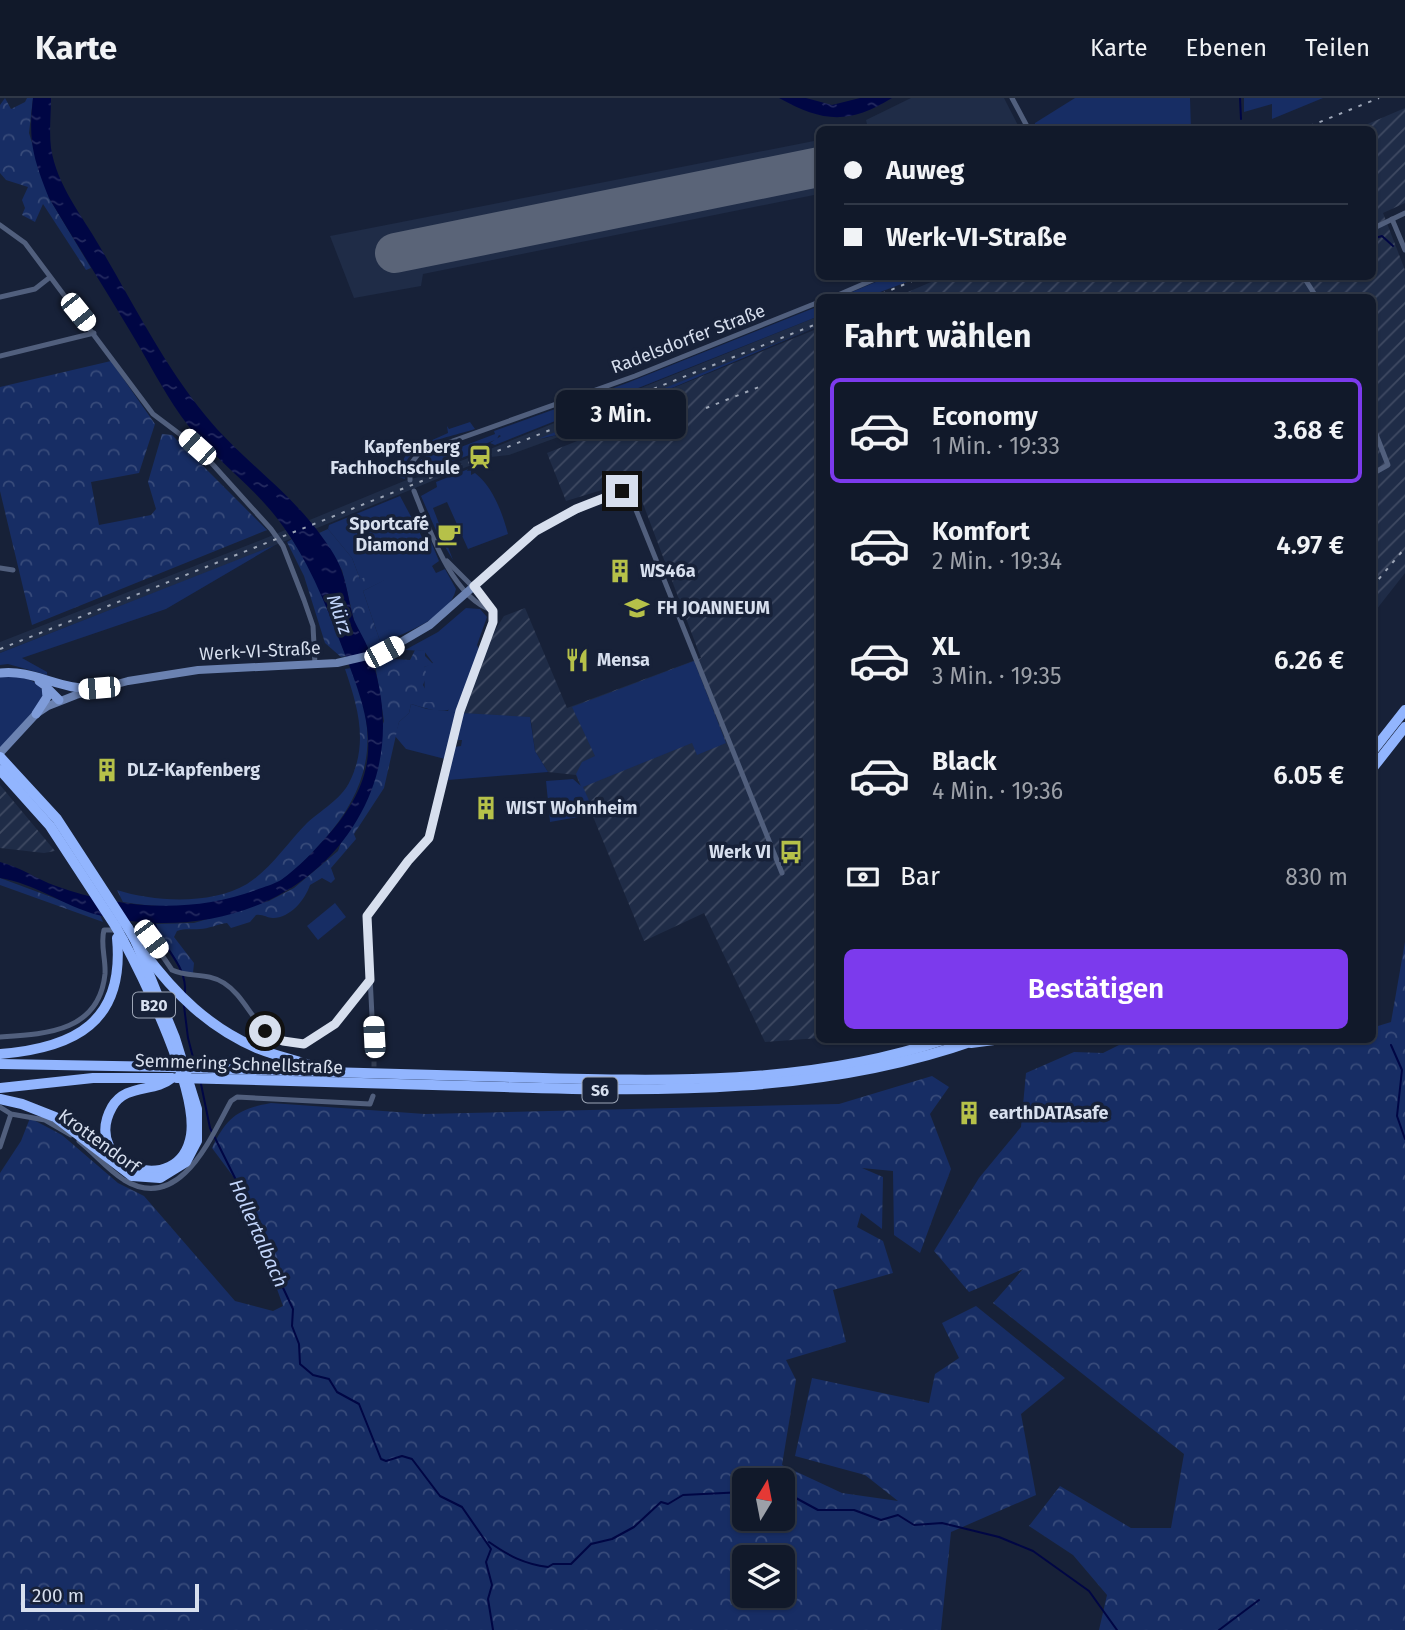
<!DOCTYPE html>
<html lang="de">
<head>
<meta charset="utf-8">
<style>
	:root { --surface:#11192a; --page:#1a2232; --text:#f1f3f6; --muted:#9ca0a8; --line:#303847; --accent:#7c3aed }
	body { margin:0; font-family:"Fira Sans",sans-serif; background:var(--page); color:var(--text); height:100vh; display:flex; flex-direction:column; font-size:26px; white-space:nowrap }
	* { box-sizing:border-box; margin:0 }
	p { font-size:23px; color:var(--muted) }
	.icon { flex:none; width:38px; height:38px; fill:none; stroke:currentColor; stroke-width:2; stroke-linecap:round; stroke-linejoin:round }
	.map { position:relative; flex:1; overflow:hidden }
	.details { position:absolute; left:816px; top:196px; width:560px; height:749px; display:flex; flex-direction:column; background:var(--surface); border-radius:10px; box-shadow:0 2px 5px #0004,0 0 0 2px var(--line) }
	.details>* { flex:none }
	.banner { position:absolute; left:816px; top:28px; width:560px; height:154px; border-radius:10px; box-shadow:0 2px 5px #0004,0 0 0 2px var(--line); display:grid; align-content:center; height:154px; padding:0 28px; background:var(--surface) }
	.needle { width:46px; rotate:10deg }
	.controls { position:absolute; left:732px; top:1370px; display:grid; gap:14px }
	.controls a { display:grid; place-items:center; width:63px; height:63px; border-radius:10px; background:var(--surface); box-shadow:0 2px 5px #0004,0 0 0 2px var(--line); font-size:35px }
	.scale { position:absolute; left:21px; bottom:18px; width:178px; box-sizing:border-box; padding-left:7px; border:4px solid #d7dfee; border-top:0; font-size:19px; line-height:24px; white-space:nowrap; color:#d7dfee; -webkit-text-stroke:5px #172138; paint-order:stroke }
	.end { position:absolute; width:32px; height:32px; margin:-16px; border:9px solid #d7dfee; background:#111; box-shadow:0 0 0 4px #111 }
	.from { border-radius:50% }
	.bubble { position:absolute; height:49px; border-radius:10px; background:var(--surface); box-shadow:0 2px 5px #0004,0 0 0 2px var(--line); font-size:23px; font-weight:600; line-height:49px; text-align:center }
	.car { position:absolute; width:21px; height:42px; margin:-21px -10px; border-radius:9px; box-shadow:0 0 5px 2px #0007; background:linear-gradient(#fff 24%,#345 0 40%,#fff 0 76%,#345 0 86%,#fff 0) }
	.banner b { display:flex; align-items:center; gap:24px; height:66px; font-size:26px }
	.banner b+b { border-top:2px solid var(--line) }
	.banner i { width:18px; height:18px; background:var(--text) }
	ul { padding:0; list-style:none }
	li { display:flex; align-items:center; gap:21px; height:105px; margin:0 14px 10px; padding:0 14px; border:4px solid transparent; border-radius:10px }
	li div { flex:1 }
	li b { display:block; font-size:26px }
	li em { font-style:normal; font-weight:600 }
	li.on { border-color:var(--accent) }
	li>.icon { width:63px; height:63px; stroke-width:1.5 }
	h2 { padding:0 28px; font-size:32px; line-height:84px }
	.pay { display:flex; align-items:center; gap:18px; height:77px; padding:0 28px; font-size:26px }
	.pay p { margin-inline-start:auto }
	.action { display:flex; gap:14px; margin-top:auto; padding:14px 28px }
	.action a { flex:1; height:80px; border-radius:10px; background:var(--accent); color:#fff; font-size:28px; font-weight:600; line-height:80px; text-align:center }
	header { display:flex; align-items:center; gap:42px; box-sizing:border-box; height:98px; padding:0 35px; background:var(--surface); border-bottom:2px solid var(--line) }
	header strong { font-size:33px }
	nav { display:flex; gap:38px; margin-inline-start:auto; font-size:24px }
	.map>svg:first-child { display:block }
	.built { fill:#1f2c47 }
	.industrial { fill:url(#industrial-furrows) }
	.grass { fill:#172d64 }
	.forest { fill:url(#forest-crowns); fill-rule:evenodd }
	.water { fill:url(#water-ripples) }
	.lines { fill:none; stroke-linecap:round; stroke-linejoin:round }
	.stream { stroke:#000644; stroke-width:2 }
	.runway { stroke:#5a6478; stroke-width:40 }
	.minor-tunnel { stroke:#343e53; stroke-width:5; stroke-dasharray:5 2.5; stroke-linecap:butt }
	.minor { stroke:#515f7d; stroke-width:5 }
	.secondary { stroke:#6b82b1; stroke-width:8 }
	.primary { stroke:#7f9cd9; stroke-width:9 }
	.motorway { stroke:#92b5fe; stroke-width:10 }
	.rail { stroke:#9da6b7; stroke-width:2; stroke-dasharray:3.5 7; stroke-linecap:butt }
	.motorway-bridge { stroke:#92b5fe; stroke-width:10 }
	.route { stroke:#d7dfee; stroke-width:9 }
	.labels { text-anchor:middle; stroke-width:7; stroke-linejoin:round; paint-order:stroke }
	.shield { fill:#172138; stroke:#9da6b7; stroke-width:2 }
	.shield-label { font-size:16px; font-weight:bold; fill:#d7dfee }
	.street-label { font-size:18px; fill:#d7dfee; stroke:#172138 }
	.poi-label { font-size:18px; font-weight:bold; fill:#d7dfee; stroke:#172138; text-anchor:start }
	.water-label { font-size:19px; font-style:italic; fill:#c2d5fb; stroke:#172138 }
</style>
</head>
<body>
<header>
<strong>Karte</strong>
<nav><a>Karte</a><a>Ebenen</a><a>Teilen</a></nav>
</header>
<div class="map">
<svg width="1405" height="1532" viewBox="0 0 1405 1532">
	<defs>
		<pattern id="industrial-furrows" width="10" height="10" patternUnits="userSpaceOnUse" patternTransform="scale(1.75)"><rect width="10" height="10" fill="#1f2c47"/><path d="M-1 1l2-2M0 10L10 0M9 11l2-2" fill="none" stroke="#3f4a62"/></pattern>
		<pattern id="forest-crowns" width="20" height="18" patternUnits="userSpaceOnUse" patternTransform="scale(1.75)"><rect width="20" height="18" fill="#172d64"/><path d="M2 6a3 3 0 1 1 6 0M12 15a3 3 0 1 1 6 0" fill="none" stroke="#384b7a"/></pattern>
		<pattern id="water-ripples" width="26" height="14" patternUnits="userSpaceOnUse" patternTransform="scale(1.75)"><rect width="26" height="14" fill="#000644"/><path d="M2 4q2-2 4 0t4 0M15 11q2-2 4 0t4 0" fill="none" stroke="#242a5f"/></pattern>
	</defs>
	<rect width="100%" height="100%" fill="#172138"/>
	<g class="built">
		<polygon points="911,0 1004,0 1020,31 868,31 866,22"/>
		<polygon points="819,42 819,96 423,176 421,188 354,200 330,138"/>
		<polygon points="819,218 819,228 542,341 582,330 610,326 610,330 564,337 509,357 491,359 234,464 0,555 0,544 266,440 404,383 426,377"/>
	</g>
	<g class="industrial">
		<polygon points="1405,10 1405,105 1383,115 1405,172 1405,475 1372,517 1372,200 894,200 945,178 1372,178 1372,32 1356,31"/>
		<polygon points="819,230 819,940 765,944 704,815 644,843 576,677 548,674 535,653 531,622 462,615 482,553 504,518 525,510 567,610 701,560 636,387 615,388 566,403 547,355 610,330 610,316"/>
		<polygon points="0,687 55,753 44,755 0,750"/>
	</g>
	<g class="grass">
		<polygon points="1075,0 1190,0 1191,31 1034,31 1035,25"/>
		<polygon points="1244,0 1323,0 1272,21 1272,6 1244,14"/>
		<polygon points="890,178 920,179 867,199 840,199"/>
		<path d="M819 208V218L495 347 490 345 501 338 499 337 497 341 483 347V352L415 377C415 359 429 357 444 352L445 355 495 336 494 333 627 285Z"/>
		<polygon points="819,228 610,316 610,326 538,341"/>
		<path d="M470 324 475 331C452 339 396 346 405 381L392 377 410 352 448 335 447 328 449 331Z"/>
		<path d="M471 370V377L475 375C492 388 502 413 508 436L468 451 447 404 433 410 453 462 438 437 421 398 437 389 436 384Z"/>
		<path d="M400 398 423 441H430L439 463 432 468 436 475 445 471 456 491C450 520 405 534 381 546L363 493 384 482 360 481 352 460 328 431 329 427Z"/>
		<polygon points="275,447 166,511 22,560 47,574 47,577 8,566 0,567 0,555"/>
		<polygon points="466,510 480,511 487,519 477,547 479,551 465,593 462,595 445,661 406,651 395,638 399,624 409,615 411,606 427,611 448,613 452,604 425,604 424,569 433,565 424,553 405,552 438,534"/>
		<polygon points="694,563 726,645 697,657 692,645 583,689 595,716 550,724 546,683 573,681 581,688 576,676 582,664 595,658 572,609"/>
		<path d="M0 579C16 578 37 579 44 595L35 612 0 650Z"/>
		<polygon points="462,615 530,619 535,653 548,674 448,682 454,649 461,648 462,642 456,642"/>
		<polygon points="335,805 346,819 318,842 307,828"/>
	</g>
	<g class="forest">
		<polygon points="5,0 11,11 25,4 27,0 33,0 29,35 49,100 91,170 86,172 43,106 35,124 22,117 25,110 22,102 28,89 6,82 0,75 0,7"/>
		<polygon points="111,263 155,326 139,375 91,384 99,427 151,417 156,411 148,384 162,336 172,337 267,432 32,527 0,393 0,289"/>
		<polygon points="328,431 352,460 360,481 380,474 385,482 363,493 381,546 369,552 355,526 342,472 319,435"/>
		<polygon points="292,441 316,480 346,558 341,559 325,545 304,478 287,444"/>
		<path d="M415 552 425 553V558L433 566 424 569 427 577 423 587 429 598 425 604H453L454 610C440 616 425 610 411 606L409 615 399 624 384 690 354 736 356 741 331 770 335 781 331 785 322 780 310 787C305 802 290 820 273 820 267 820 263 816 256 817L250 824 231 830 227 825C218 826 208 831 200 831 190 832 186 830 177 833L174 839 194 865 193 875H183C176 857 161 846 156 826L194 825 269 803 294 790 338 753 384 623 375 566 392 561 410 562Z"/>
		<path d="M351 570C380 637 371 689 323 743 311 756 296 773 280 783 236 809 172 813 123 804L117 792C154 804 212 807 247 786 271 771 287 745 307 725 320 713 341 701 349 685 369 646 358 609 345 571Z"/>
		<polygon points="0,780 100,817 103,824 0,787"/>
		<polygon points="1405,844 1405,1532 1099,1532 1107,1497 1073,1457 1029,1428 1060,1388 1131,1430 1171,1430 1184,1356 993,1205 1023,1171 969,1194 934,1153 979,1080 1021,1029 1026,975 1074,954 1103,955 1129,942 1372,942 1372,924 1378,928 1391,924"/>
		<path d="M932 978 949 989 930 1016 951 1071 920 1155 894 1137 893 1073 862 1070 883 1079 882 1131 861 1115 857 1129 883 1143 893 1175 833 1192 846 1244 786 1262 796 1282 782 1367 842 1395 898 1403 865 1377 795 1358 812 1280 929 1305 935 1276 959 1260 942 1225 976 1208 1065 1280 1021 1316 1036 1397 951 1434 941 1532H0V1075L21 1043 30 1020 62 1037 118 1085 144 1098 235 1203 273 1213 283 1208 241 1089 212 1050C227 1019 238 1011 271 1005L425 1016 839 1006ZM744 1382H782V1421H744ZM744 1460H782V1498H744Z"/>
	</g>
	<g class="water">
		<path d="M33 0H51C51 16 49 34 51 50 57 88 82 117 100 149 133 205 163 265 205 317 239 359 284 389 317 432 326 444 338 460 342 474 348 490 349 507 354 522 358 531 364 540 368 550 390 608 389 669 357 722 304 812 195 841 98 817 64 808 34 785 0 780V764C21 769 36 781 56 788 120 811 191 816 256 792 264 789 274 786 281 782 299 769 315 752 329 736 391 666 368 616 339 541 321 495 304 453 272 414 244 380 207 355 181 318 162 291 147 261 130 233 103 188 76 145 49 100 33 60 28 43 33 0Z"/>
		<path d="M779 0H806L832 7 860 0H892C849 27 822 24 779 0Z"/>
	</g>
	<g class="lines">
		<g class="stream">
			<polyline points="1240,0 1241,21"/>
			<polyline points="1372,141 1382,138 1393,148"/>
			<path d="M155 826C163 852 187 866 185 895"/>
			<polyline points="184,908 188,940 195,967"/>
			<polyline points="1391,947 1402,972 1397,1018 1405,1041"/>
			<polyline points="201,986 210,1030 269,1148 269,1160 293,1211 292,1228 299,1246 300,1266 313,1277 329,1281 337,1294 359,1306 381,1361 386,1363 402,1358 412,1361 440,1398 462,1409 491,1451 486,1464 492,1487 488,1501 493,1532"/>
			<polyline points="782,1402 794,1399 818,1412 854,1412 881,1422 898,1417 914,1427 942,1425 999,1439 1033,1453 1089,1493 1117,1532"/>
			<path d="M489 1444C509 1458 524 1466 548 1469L553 1466H571L591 1446 612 1441 634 1429 661 1404 668 1406 683 1397 744 1394"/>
			<polyline points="1219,1532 1259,1502"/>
		</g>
		<polyline class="runway" points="395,155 819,69"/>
		<polyline class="minor-tunnel" points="374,976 374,958"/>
		<g class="minor">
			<polyline points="1012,0 1029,32"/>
			<polyline points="1392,121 1405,152"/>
			<polyline points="0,127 25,145 153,316 197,349 271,431 283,448 304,502 313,528 315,566"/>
			<polyline points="1372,131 1405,115"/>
			<polyline points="1303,178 1317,200"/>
			<polyline points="0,199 35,191 49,180"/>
			<polyline points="831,200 882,178"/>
			<polyline points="0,258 94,235"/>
			<polyline points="1372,326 1388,367 1372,376"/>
			<polyline points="410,382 410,367 419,355 635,278 819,204"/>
			<path d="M414 393C428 428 452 500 492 512"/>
			<polyline points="0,470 13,472"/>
			<polyline points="474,488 536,433 617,393 630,397 782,775"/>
			<path d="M129 834 151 841 172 872C189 880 207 874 224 885 240 895 249 915 262 929 305 976 346 914 370 882"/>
			<path d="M0 939C46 936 99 934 105 876 106 861 100 846 104 832H116"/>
			<polyline points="374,958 367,818 408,763 429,740 460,613 494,520 488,504 447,463"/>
			<polyline points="0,1009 11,1016 45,1022 71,1037"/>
			<path d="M79 1043C95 1056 107 1071 124 1082 180 1116 211 1039 231 1003L237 999 370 1006 373 998"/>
			<polyline points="0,1049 11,1016"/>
		</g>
		<polyline class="secondary" points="0,655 36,616 48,608 76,597 128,583 198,572 337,565 384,554 430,527 474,488"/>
		<g class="primary">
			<path d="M0 575C36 571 60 594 99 590"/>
			<polyline points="47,590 59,602"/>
			<polyline points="36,616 47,599 46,588 39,583"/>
		</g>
		<g class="motorway">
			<polyline points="1372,654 1405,612"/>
			<polyline points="0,659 57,721 128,830"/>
			<polyline points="1372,671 1405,629"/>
			<polyline points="0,672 50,728 116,829"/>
			<path d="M123 842C145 883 198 992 191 1037 180 1103 79 1068 112 1009 126 985 154 995 172 980"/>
			<path d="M143 853C175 896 209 930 259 951 279 959 301 963 321 971"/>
			<polyline points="971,945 994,942"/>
			<path d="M0 956C75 950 125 924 117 840"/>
			<polyline points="0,966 169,969"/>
			<path d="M215 971C314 974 413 977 512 979 655 983 805 989 943 942"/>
			<path d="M218 981C314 984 409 987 504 989 663 994 824 996 976 942"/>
			<polyline points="0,990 93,980 170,980"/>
			<polyline points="0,1001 22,1006 55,1019 132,1078 160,1080 186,1064 197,1043 197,1011 175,940 136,844"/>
		</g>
		<g class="rail">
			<polyline points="1300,32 1379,0"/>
			<polyline points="872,200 924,178"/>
			<polyline points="984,200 990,196"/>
			<polyline points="706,310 759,289"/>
			<polyline points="1372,489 1405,450"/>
			<polyline points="0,551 819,225"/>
		</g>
		<g class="motorway-bridge">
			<polyline points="116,829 123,842"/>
			<polyline points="128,830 136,844"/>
			<polyline points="169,969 215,971"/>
			<polyline points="177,980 218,981"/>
		</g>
	</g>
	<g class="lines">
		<polyline class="route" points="265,933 283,943 304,946 335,926 370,882 367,818 408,763 429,740 460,613 493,524 493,513 474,488 536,433 576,411 622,393"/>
	</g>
	<defs>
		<g id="station-bare" transform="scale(1.89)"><path d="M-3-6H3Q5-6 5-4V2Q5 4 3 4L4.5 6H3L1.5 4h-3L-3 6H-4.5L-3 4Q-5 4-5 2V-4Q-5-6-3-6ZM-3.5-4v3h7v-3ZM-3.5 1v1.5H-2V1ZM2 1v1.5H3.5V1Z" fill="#b6c149" stroke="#172138" stroke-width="2.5" paint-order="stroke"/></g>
		<g id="cafe-bare" transform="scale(1.89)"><path d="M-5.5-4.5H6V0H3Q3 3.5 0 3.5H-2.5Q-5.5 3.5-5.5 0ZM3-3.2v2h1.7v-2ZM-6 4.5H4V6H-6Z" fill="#b6c149" stroke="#172138" stroke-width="2.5" paint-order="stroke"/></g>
		<g id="building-bare" transform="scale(1.89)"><path d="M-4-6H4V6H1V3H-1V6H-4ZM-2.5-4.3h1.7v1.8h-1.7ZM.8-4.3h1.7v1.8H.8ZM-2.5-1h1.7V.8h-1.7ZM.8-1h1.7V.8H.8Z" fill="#b6c149" stroke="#172138" stroke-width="2.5" paint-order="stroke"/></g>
		<g id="university-bare" transform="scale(1.89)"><path d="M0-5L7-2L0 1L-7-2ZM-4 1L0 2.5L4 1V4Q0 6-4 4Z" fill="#b6c149" stroke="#172138" stroke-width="2.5" paint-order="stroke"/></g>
		<g id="restaurant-bare" transform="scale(1.89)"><path d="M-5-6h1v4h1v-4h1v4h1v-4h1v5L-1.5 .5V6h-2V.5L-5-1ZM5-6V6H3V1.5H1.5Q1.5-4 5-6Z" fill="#b6c149" stroke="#172138" stroke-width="2.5" paint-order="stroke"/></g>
		<g id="bus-bare" transform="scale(1.89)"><path d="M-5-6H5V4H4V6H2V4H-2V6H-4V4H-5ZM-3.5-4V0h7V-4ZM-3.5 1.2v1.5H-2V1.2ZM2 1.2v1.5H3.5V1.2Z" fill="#b6c149" stroke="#172138" stroke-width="2.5" paint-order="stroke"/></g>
	</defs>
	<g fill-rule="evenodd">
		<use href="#station-bare" x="480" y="359"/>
		<use href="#cafe-bare" x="449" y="436"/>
		<use href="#building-bare" x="620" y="473"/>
		<use href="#university-bare" x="637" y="510"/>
		<use href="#restaurant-bare" x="577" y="562"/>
		<use href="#building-bare" x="107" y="672"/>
		<use href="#building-bare" x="486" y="710"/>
		<use href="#bus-bare" x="791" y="754"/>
		<use href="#building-bare" x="969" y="1015"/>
	</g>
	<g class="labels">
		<g class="shield">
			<rect x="133" y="894.5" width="42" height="25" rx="5"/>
			<rect x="582.5" y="979.5" width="35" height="25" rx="5"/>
		</g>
		<g class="shield-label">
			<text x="154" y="913">B20</text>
			<text x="600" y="998">S6</text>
		</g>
		<g class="street-label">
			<text transform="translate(688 241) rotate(-21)" y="6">Radelsdorfer Straße</text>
			<text transform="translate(260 553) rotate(-3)" y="6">Werk-VI-Straße</text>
			<text transform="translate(239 966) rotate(2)" y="6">Semmering Schnellstraße</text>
			<text transform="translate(99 1043) rotate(36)" y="6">Krottendorf</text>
		</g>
		<g class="poi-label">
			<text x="460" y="355" text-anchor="end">Kapfenberg<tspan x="460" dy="21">Fachhochschule</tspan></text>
			<text x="429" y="432" text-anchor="end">Sportcafé<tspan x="429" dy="21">Diamond</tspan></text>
			<text x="640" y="479">WS46a</text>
			<text x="657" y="516">FH JOANNEUM</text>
			<text x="597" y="568">Mensa</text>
			<text x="127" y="678">DLZ-Kapfenberg</text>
			<text x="506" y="716">WIST Wohnheim</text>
			<text x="771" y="760" text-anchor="end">Werk VI</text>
			<text x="989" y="1021">earthDATAsafe</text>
		</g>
		<g class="water-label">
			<text transform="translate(340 516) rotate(70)" y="7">Mürz</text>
			<text transform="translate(259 1135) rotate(66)" y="7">Hollertalbach</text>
		</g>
	</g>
</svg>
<div class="controls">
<a><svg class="needle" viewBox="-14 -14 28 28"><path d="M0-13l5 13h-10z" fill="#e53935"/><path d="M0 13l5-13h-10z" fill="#9ca0a8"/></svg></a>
<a><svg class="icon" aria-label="layers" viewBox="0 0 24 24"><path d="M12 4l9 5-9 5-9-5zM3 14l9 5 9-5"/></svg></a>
</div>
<div class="scale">200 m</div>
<i class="end from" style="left:265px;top:933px"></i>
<i class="end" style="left:622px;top:393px"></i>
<div class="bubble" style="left:556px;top:292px;width:130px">3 Min.</div>
<i class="car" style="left:78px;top:214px;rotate:141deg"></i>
<i class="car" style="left:197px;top:349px;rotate:312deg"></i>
<i class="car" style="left:384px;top:554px;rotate:62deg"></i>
<i class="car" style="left:99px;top:590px;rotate:265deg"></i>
<i class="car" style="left:151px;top:841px;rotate:143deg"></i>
<i class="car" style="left:374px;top:939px;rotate:357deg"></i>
<div class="banner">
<b><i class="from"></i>Auweg</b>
<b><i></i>Werk-VI-Straße</b>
</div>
<section class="details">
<h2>Fahrt wählen</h2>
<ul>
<li class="on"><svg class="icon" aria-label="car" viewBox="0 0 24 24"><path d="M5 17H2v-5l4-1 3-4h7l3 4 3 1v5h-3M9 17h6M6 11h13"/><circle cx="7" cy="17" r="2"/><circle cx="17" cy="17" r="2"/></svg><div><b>Economy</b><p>1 Min. · 19:33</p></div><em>3.68 €</em></li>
<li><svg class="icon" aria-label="car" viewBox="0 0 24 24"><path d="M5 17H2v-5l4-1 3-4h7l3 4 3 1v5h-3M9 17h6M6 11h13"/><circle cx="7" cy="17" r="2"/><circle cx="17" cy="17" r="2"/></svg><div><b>Komfort</b><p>2 Min. · 19:34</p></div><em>4.97 €</em></li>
<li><svg class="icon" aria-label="car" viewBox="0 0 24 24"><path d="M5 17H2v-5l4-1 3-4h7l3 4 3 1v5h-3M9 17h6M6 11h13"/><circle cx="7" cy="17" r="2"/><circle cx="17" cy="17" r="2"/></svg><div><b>XL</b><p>3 Min. · 19:35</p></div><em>6.26 €</em></li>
<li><svg class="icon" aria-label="car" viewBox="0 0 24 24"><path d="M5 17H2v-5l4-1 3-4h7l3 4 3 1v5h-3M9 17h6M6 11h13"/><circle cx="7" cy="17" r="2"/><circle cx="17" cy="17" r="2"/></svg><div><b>Black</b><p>4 Min. · 19:36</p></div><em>6.05 €</em></li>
</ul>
<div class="pay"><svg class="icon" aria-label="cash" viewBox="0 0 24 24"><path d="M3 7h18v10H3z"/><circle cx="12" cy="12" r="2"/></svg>Bar<p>830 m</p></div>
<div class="action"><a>Bestätigen</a></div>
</section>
</div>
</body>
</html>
